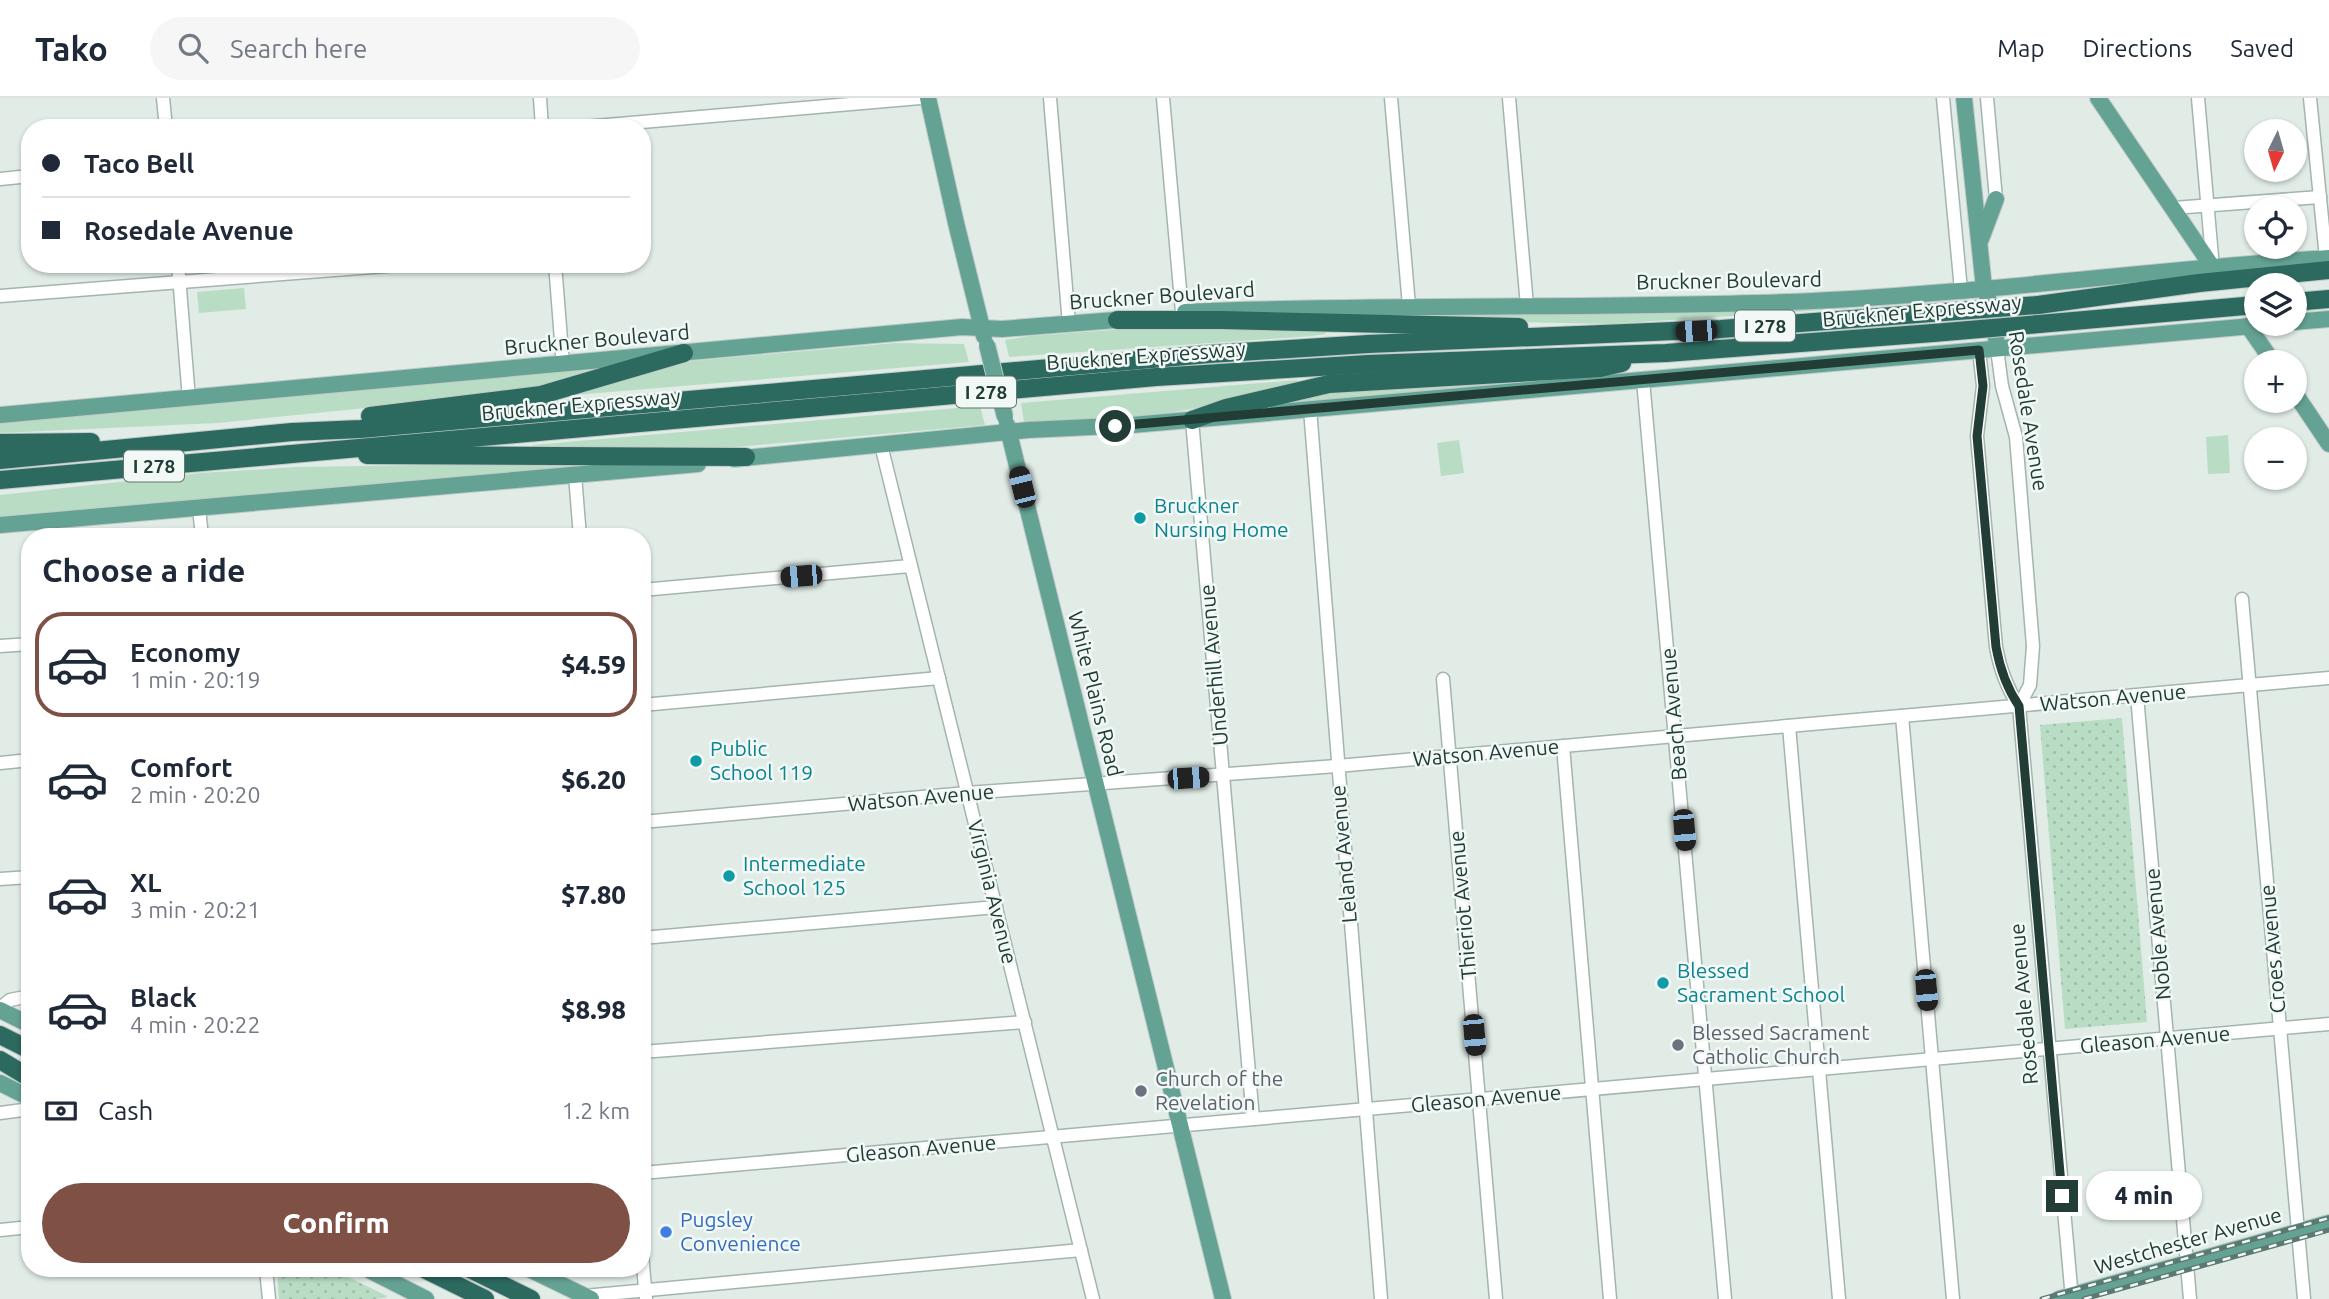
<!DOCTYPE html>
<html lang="en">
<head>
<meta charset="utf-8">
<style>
	:root { --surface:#fff; --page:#f6f6f7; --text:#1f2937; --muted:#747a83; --line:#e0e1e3; --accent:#7f5145 }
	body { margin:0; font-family:Ubuntu,sans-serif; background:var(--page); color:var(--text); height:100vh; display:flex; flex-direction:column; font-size:26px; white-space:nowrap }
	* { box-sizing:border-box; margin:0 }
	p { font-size:23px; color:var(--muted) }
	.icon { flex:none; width:38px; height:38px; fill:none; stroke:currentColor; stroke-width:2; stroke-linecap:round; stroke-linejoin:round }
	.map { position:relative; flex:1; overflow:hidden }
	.sheet { position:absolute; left:21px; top:430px; width:630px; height:749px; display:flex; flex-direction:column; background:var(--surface); border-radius:28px; box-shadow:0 2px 5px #0004 }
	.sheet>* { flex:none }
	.top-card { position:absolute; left:21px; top:21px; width:630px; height:154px; border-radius:28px; box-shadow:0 2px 5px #0004; display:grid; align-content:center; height:154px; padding:0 21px; background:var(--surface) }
	.needle { width:46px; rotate:185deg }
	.tools { position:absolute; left:2244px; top:21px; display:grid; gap:14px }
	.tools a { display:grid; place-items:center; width:63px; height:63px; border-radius:50%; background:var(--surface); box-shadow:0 2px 5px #0004; font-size:35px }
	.end { position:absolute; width:32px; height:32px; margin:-16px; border:9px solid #213d36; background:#fff; box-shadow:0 0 0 4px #fff }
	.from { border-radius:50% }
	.bubble { position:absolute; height:49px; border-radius:24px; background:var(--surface); box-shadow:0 2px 5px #0004; font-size:23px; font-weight:800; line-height:49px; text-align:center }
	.car { position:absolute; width:21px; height:42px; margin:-21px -10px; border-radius:9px; box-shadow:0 0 5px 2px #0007; background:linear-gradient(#222 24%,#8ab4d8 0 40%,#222 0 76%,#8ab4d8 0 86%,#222 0) }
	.top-card b { display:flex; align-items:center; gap:24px; height:66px; font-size:26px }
	.top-card b+b { border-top:2px solid var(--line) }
	.top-card i { width:18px; height:18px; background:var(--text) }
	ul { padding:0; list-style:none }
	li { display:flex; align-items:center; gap:21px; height:105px; margin:0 14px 10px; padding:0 7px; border:4px solid transparent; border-radius:28px }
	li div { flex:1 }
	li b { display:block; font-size:26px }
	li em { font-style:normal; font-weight:800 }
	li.current { border-color:var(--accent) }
	li>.icon { width:63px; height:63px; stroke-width:1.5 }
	h2 { padding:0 21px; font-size:32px; line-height:84px }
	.pay { display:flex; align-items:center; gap:18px; height:77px; padding:0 21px; font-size:26px }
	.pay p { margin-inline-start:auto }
	.primary-button { display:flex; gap:14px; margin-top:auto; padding:14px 21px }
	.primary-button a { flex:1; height:80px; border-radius:42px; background:var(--accent); color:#fff; font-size:28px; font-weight:800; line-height:80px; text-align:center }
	header { display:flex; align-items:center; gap:42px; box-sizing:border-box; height:98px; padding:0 35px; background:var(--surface); border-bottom:2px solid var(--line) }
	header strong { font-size:33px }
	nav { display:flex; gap:38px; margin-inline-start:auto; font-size:24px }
	.search { width:490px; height:63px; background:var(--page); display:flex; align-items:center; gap:18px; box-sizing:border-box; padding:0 24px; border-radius:38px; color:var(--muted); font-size:26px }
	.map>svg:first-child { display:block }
	.grass { fill:#b9ddc4 }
	.park { fill:url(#park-dots) }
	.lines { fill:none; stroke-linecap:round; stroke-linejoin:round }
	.minor-casing { stroke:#a4b4ae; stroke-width:15 }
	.major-casing { stroke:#c1c9c7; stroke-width:18 }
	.highway-casing { stroke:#c1c9c7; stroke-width:20 }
	.minor { stroke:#fff; stroke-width:12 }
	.major { stroke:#64a294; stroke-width:16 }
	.highway { stroke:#2c695f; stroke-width:18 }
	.rail-casing { stroke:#5b7871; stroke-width:5 }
	.rail { stroke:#f1f8f5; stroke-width:2.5; stroke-dasharray:8; stroke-linecap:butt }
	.major-bridge-casing { stroke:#c1c9c7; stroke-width:18; stroke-linecap:butt }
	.highway-bridge-casing { stroke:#c1c9c7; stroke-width:20; stroke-linecap:butt }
	.major-bridge { stroke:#64a294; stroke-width:16 }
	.highway-bridge { stroke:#2c695f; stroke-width:18 }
	.route { stroke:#213d36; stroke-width:9 }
	.culture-dot { fill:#0f9aa8; stroke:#f1f8f5; stroke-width:2.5 }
	.worship-dot { fill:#6b7280; stroke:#f1f8f5; stroke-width:2.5 }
	.shop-dot { fill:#3f7fe0; stroke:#f1f8f5; stroke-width:2.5 }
	.labels { text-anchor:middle; stroke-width:5; stroke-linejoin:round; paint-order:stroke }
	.shield { fill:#f1f8f5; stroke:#5f756f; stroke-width:2 }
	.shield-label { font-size:19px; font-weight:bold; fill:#213d36 }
	.street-label { font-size:21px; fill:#213d36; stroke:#f1f8f5 }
	.culture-label { font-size:21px; fill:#0d838f; stroke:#f1f8f5; text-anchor:start }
	.worship-label { font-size:21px; fill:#5b616d; stroke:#f1f8f5; text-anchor:start }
	.shop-label { font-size:21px; fill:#366cbe; stroke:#f1f8f5; text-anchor:start }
</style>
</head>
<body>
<header>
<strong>Tako</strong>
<div class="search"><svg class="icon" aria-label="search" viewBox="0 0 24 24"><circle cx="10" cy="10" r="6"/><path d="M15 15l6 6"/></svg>Search here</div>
<nav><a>Map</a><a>Directions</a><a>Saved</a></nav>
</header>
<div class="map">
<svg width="2329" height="1201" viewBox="0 0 2329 1201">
	<defs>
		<pattern id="park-dots" width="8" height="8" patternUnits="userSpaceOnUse" patternTransform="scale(1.75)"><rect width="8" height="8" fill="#b9ddc4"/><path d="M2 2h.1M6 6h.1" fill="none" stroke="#9fbfa9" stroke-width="1.8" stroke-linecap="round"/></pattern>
	</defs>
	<rect width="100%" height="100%" fill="#e1ece7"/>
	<g class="grass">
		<polygon points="244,190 246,211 199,215 197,194"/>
		<polygon points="1852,207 1852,210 1610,226 1277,219 1276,216"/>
		<polygon points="1180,227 1327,232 1325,236 1312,238 1009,259 1005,242 1030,238"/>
		<polygon points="895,245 964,246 969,264 574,297 574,294 691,263"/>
		<polygon points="603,272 534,292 356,311 218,325 0,335 0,325 553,274"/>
		<polygon points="1631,274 1630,277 1280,309 1280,303 1341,288"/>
		<path d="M1297 282 1298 286C1243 299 1189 314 1133 320 1097 325 1061 324 1024 324L1021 305Z"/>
		<polygon points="980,308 985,327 725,350 533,352 533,347"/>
		<polygon points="2228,337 2230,375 2208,376 2206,339"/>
		<polygon points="1459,342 1464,375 1441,378 1437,345"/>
		<polygon points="569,365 610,367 158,405 0,421 0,397 201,375 296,369"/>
	</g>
	<g class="park">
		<polygon points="2122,620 2147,924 2065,931 2040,627"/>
		<polygon points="277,1171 332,1171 387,1198 385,1200 374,1201 279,1201"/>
	</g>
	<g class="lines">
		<g class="minor-casing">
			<g id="minor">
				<polyline points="163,0 166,30"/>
				<polyline points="540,0 542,30"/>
				<polyline points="1050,0 1069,226"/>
				<polyline points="1163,0 1182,214"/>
				<polyline points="1391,0 1409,208"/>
				<polyline points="1509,0 1527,208"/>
				<polyline points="1943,0 1961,192"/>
				<polyline points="1987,0 1996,101"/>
				<polyline points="2198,0 2213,170"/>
				<polyline points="2310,0 2326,160"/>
				<polyline points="572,30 920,0"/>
				<polyline points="0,81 30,78"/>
				<polyline points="2173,110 2320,99"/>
				<polyline points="178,166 189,301"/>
				<polyline points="555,166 563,267"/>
				<polyline points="0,198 399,167"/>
				<polyline points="1997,251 2002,288 2016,339 2033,548 2030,587 2019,608"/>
				<path d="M1979 252 1983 288 1977 338 1996 549C2000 571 2006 589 2019 608L2072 1201"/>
				<polyline points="1643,282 1725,1201"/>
				<polyline points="1310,311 1381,1201"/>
				<polyline points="1192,322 1253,1021"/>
				<polyline points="881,347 1093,1201"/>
				<polyline points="575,377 580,439"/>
				<polyline points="199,410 202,439"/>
				<polyline points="642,492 910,468"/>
				<polyline points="2242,501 2304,1201"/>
				<polyline points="0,548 30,546"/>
				<polyline points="1443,581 1496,1201"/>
				<polyline points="2137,598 2190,1201"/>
				<polyline points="642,607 939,580"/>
				<polyline points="1902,618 1953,1201"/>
				<polyline points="1789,628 1839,1201"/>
				<polyline points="1563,648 1610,1201"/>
				<polyline points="0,665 30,662"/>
				<polyline points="642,724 967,695 1337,668 2329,580"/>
				<polyline points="0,781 30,779"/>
				<polyline points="642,840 996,809"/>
				<polyline points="0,910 10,902 30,898"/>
				<polyline points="642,954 1025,924"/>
				<polyline points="0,1015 30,1011"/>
				<polyline points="642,1075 2329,926"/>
				<polyline points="0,1132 30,1129"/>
				<polyline points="642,1156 646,1201"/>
				<polyline points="266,1171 269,1201"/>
				<polyline points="584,1198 1081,1152"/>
			</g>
		</g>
		<g class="major-casing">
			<g id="major">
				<polyline points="928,0 956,125 984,238"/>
				<polyline points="1964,0 1984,190 1993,213 1996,241"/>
				<polyline points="2098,0 2213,170"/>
				<polyline points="1981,141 1996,101"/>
				<path d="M1185 214C1394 205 1604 212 1813 203 1985 195 2157 171 2329 160"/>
				<polyline points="2294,224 2329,221"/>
				<polyline points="2248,228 2273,264"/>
				<polyline points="2294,294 2329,346"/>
				<polyline points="0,317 962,229 1002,231 1128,221"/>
				<polyline points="1007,327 1223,1201"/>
				<polyline points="734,361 1028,332 1132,327 2275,226"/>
				<polyline points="0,427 698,366"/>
				<polyline points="0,912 30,927"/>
				<polyline points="0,985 30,1000"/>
				<polyline points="367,1171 426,1201"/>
				<polyline points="529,1171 591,1201"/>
				<polyline points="2059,1201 2329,1125"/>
			</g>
		</g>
		<g class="highway-casing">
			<g id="highway">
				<polyline points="2294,204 2329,201"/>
				<polyline points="2038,207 2199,185 2329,172"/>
				<polyline points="1117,222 1221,222 1519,229"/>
				<polyline points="2039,226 2256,207"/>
				<polyline points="370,318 541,297 684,255"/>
				<polyline points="1192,322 1226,310 1329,286 1600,270 1622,265"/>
				<polyline points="0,345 91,344"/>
				<polyline points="367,357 746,359"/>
				<polyline points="0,362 292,334 361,331 1209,256 1368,246 1721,231 1931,215"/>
				<polyline points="0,382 1156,279 1368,266 1666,255 1933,235"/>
				<polyline points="0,937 30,952"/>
				<polyline points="0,962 30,980"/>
				<polyline points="424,1171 485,1201"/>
				<polyline points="470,1171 531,1201"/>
			</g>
		</g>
		<use href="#minor" class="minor"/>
		<use href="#major" class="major"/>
		<use href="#highway" class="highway"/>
		<g class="rail-casing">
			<g id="rail">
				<polyline points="2042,1201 2329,1120"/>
				<polyline points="2084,1201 2329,1132"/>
			</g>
		</g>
		<use href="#rail" class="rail"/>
		<g class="major-bridge-casing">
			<polyline id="major-bridge" points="987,247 1005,319"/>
		</g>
		<g class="highway-bridge-casing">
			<g id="highway-bridge">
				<polyline points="1931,215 2038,207"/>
				<polyline points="1933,235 2039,226"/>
			</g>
		</g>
		<use href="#major-bridge" class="major-bridge"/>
		<use href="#highway-bridge" class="highway-bridge"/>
	</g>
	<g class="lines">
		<path class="route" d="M1115 328 1979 252 1983 288 1977 338 1996 549C2000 571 2006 589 2019 608L2062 1098"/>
	</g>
	<g class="culture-dot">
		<circle cx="1140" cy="420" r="7"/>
		<circle cx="696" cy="663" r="7"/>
		<circle cx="729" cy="778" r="7"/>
		<circle cx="1663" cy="885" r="7"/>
	</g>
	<g class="worship-dot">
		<circle cx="1678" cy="947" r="7"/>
		<circle cx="1141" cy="993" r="7"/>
	</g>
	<circle class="shop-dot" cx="666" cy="1134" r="7"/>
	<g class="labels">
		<g class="shield">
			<rect x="1735" y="212.5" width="60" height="31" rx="5"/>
			<rect x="956" y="278.5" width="60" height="31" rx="5"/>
			<rect x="124" y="352.5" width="60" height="31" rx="5"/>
		</g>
		<g class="shield-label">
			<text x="1765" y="235">I 278</text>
			<text x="986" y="301">I 278</text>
			<text x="154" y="375">I 278</text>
		</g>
		<g class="street-label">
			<text transform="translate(1729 183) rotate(-1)" y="7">Bruckner Boulevard</text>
			<text transform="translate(1162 198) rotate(-4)" y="7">Bruckner Boulevard</text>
			<text transform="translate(1922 213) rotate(-5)" y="7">Bruckner Expressway</text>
			<text transform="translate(597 242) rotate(-5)" y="7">Bruckner Boulevard</text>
			<text transform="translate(1146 258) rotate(-4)" y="7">Bruckner Expressway</text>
			<text transform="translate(581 307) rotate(-5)" y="7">Bruckner Expressway</text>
			<text transform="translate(2028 313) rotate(81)" y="7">Rosedale Avenue</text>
			<text transform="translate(1214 567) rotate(-95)" y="7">Underhill Avenue</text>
			<text transform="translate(1095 596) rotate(76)" y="7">White Plains Road</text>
			<text transform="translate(2113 600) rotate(-5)" y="7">Watson Avenue</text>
			<text transform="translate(1674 616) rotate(-95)" y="7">Beach Avenue</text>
			<text transform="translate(1486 655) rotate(-5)" y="7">Watson Avenue</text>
			<text transform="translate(921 700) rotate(-5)" y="7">Watson Avenue</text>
			<text transform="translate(1344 756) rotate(-95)" y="7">Leland Avenue</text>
			<text transform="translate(992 794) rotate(76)" y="7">Virginia Avenue</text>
			<text transform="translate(1463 807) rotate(-95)" y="7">Thieriot Avenue</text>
			<text transform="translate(2158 836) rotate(-95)" y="7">Noble Avenue</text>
			<text transform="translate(2273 851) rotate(-95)" y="7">Croes Avenue</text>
			<text transform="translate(2024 906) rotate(-95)" y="7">Rosedale Avenue</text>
			<text transform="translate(2155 942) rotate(-5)" y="7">Gleason Avenue</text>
			<text transform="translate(1486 1001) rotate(-5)" y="7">Gleason Avenue</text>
			<text transform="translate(921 1051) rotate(-5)" y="7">Gleason Avenue</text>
			<text transform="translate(2188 1143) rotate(-16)" y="7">Westchester Avenue</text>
		</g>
		<g class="culture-label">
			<text x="1154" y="415">Bruckner<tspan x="1154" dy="24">Nursing Home</tspan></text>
			<text x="710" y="658">Public<tspan x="710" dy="24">School 119</tspan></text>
			<text x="743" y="773">Intermediate<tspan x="743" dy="24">School 125</tspan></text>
			<text x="1677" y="880">Blessed<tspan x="1677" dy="24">Sacrament School</tspan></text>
		</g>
		<g class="worship-label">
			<text x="1692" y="942">Blessed Sacrament<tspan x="1692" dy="24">Catholic Church</tspan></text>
			<text x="1155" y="988">Church of the<tspan x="1155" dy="24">Revelation</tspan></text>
		</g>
		<g class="shop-label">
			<text x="680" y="1129">Pugsley<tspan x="680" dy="24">Convenience</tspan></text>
		</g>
	</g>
</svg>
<div class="tools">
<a><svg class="needle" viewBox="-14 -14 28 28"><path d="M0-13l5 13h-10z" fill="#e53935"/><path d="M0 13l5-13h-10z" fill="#747a83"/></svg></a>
<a><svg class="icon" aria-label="locate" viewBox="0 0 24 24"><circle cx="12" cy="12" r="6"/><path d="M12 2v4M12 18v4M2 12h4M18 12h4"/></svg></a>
<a><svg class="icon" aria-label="layers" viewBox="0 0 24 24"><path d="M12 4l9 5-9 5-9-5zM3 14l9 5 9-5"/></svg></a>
<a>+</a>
<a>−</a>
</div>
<i class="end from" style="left:1115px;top:328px"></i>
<i class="end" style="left:2062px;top:1098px"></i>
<div class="bubble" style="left:2086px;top:1073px;width:116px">4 min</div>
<i class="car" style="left:1696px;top:233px;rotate:267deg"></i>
<i class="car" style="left:1022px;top:389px;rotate:346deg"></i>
<i class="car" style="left:801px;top:478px;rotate:265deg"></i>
<i class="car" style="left:1188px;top:680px;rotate:86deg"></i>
<i class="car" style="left:1684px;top:732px;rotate:175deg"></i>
<i class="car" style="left:1926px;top:892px;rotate:175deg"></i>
<i class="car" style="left:1474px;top:937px;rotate:175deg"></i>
<div class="top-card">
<b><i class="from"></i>Taco Bell</b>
<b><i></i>Rosedale Avenue</b>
</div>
<section class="sheet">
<h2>Choose a ride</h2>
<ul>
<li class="current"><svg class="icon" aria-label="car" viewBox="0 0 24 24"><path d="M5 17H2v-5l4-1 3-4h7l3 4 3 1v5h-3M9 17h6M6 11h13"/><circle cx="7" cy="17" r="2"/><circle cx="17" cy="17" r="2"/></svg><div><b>Economy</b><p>1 min · 20:19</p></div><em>$4.59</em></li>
<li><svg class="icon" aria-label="car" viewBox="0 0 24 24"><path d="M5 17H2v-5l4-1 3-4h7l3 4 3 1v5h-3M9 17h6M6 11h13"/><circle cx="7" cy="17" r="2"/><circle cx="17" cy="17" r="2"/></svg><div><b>Comfort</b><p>2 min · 20:20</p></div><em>$6.20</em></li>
<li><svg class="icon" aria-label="car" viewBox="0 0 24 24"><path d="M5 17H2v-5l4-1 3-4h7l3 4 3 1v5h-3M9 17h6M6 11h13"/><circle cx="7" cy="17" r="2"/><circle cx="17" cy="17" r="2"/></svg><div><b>XL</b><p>3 min · 20:21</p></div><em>$7.80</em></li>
<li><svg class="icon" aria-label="car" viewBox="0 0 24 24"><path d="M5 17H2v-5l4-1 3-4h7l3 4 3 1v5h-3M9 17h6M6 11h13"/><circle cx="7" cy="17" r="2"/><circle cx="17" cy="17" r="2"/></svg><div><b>Black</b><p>4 min · 20:22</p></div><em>$8.98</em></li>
</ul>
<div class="pay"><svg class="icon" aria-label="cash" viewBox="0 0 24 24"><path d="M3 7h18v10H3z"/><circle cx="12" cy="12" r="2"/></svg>Cash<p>1.2 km</p></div>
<div class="primary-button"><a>Confirm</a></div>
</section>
</div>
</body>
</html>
